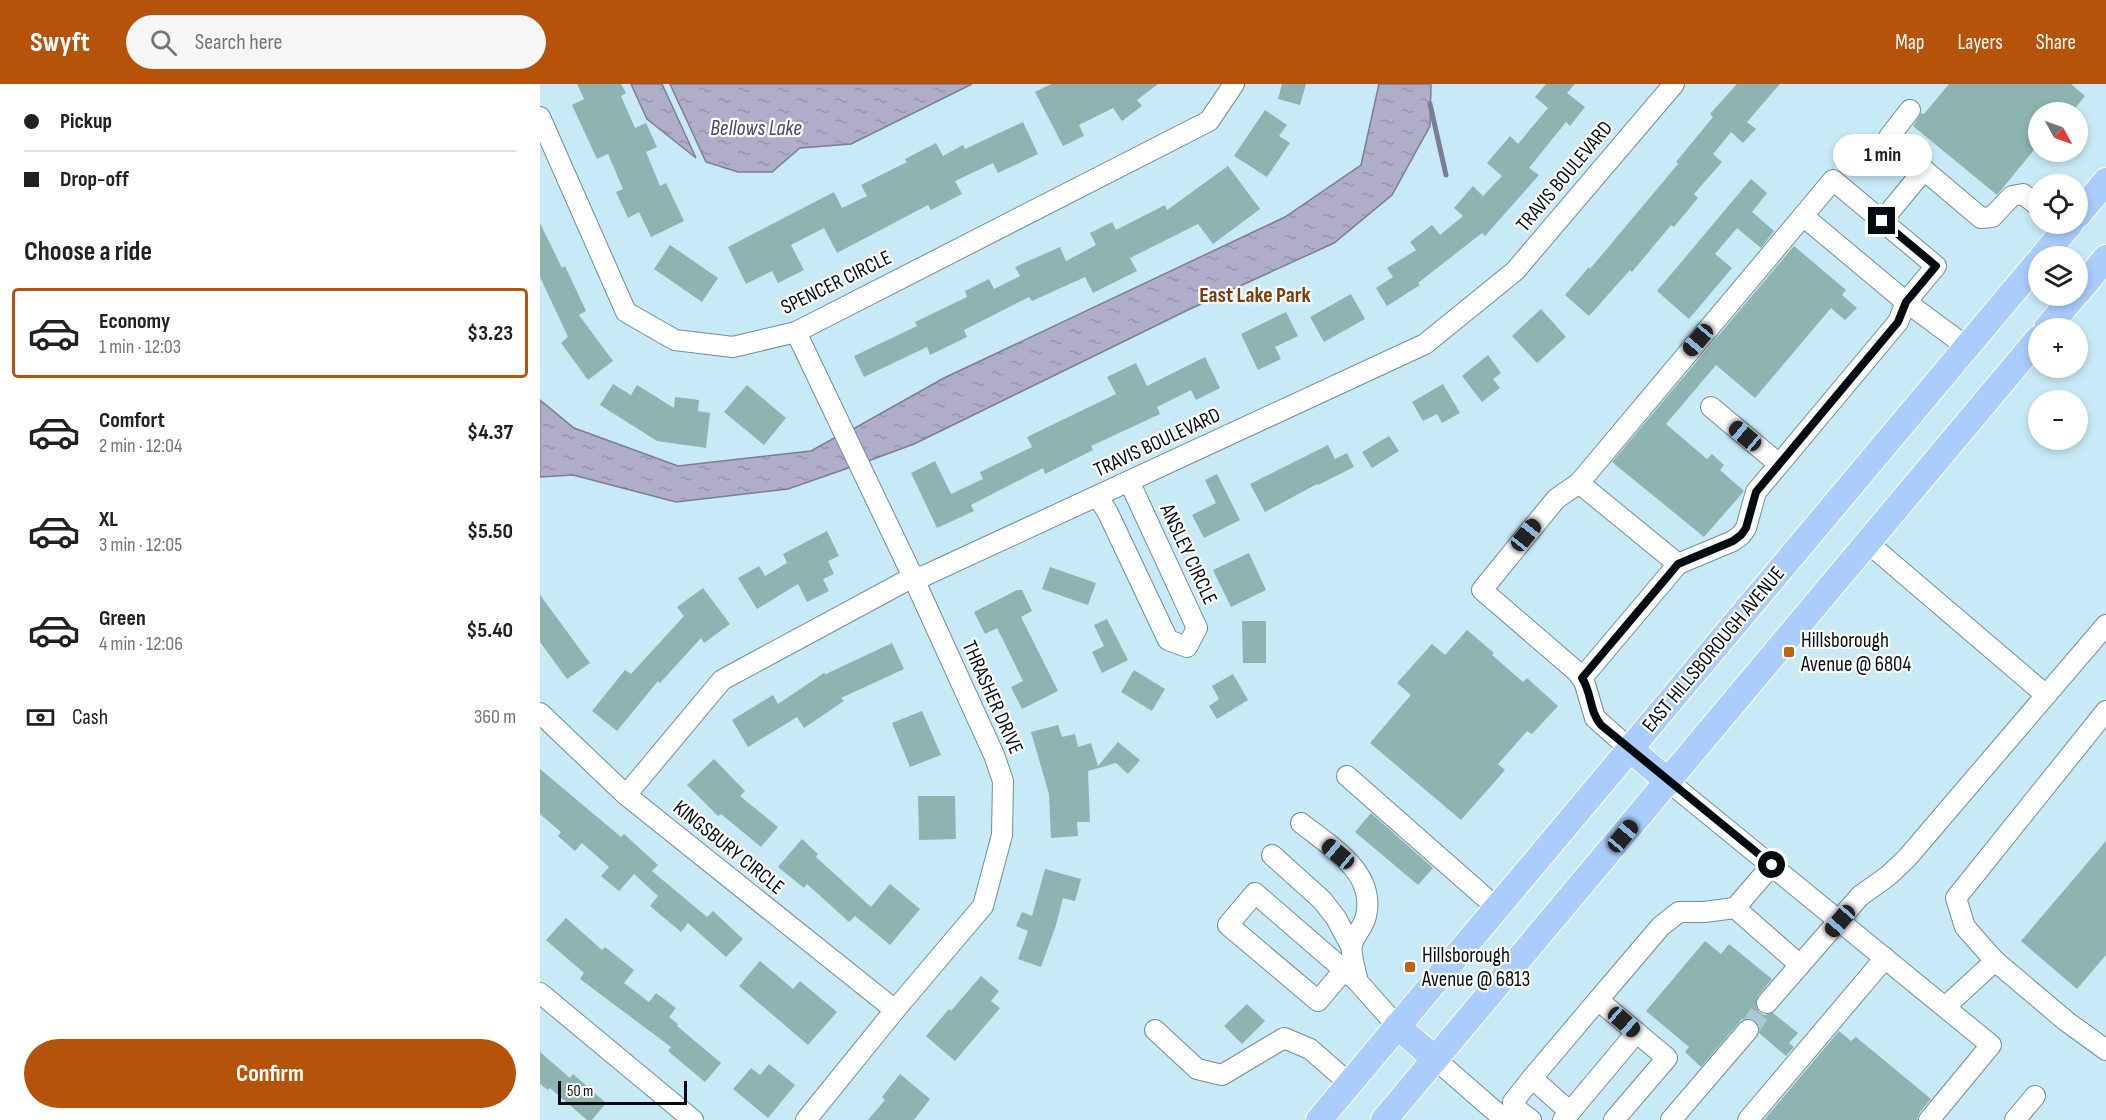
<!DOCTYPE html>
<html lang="en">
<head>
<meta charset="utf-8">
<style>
	:root { --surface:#fff; --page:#f6f6f6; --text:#202124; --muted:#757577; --line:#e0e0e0; --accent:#b45309 }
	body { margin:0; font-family:"Sofia Sans Condensed",sans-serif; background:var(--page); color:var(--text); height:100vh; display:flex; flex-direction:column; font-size:22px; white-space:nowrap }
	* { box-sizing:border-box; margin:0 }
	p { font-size:20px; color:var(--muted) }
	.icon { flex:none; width:33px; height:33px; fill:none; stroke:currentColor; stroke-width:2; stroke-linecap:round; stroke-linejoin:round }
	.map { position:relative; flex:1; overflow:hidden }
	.sheet { display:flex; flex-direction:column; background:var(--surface); width:540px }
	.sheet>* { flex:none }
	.hud { display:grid; align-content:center; height:132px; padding:0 24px; background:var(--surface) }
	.needle { width:39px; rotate:130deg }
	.buttons { position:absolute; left:1488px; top:18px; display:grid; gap:12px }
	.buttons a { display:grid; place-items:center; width:60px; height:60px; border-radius:50%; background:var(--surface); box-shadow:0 3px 9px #0003; font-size:30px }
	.scale { position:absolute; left:18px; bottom:15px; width:129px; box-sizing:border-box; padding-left:6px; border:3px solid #030d11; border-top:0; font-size:16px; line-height:21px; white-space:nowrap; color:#030d11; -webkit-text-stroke:4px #fff; paint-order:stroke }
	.end { position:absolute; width:27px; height:27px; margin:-14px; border:8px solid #030d11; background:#fff; box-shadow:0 0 0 3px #fff }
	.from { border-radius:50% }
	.bubble { position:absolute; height:42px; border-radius:21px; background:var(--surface); box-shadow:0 3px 9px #0003; font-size:20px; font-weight:700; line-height:42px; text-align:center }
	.car { position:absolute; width:18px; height:36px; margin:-18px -9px; border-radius:8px; box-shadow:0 0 4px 2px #0007; background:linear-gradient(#222 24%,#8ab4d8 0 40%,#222 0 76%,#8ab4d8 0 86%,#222 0) }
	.hud b { display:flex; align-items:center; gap:21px; height:57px; font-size:22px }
	.hud b+b { border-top:2px solid var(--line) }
	.hud i { width:15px; height:15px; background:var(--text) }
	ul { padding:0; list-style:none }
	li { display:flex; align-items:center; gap:18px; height:90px; margin:0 12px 9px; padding:0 12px; border:3px solid transparent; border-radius:6px }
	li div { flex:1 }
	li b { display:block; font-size:22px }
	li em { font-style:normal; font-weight:700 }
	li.active { border-color:var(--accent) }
	li>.icon { width:54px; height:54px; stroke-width:1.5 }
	h2 { padding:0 24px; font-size:27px; line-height:72px }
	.pay { display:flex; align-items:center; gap:15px; height:66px; padding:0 24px; font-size:22px }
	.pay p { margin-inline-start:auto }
	.cta { display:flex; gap:12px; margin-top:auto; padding:12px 24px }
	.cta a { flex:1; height:69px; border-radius:36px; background:var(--accent); color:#fff; font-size:24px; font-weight:700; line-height:69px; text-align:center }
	header { display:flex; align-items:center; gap:36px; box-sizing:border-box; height:84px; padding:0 30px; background:var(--accent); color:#fff }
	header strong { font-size:28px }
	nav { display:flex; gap:33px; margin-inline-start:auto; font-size:21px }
	.search { width:420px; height:54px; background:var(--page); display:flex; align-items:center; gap:15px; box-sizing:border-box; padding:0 21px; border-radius:33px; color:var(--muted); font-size:22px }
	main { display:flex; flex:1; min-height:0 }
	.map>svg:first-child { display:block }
	.water { fill:url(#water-ripples); stroke:#7c7d92; stroke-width:1.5 }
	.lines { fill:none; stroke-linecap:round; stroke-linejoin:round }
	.stream { stroke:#7c7d92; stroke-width:5 }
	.building { fill:#8db4b0 }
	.minor-tunnel { stroke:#aac9d4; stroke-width:20; stroke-dasharray:20 10; stroke-linecap:butt }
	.minor-casing { stroke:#6f8e9a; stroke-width:22 }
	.major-casing { stroke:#fff; stroke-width:28 }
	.minor { stroke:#fff; stroke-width:20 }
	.major { stroke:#aacdfd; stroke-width:26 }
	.route { stroke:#030d11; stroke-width:8 }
	.poi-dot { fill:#bf6310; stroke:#fff; stroke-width:2 }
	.labels { text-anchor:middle; stroke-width:4.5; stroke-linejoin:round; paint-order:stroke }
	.street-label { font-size:21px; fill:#030d11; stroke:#fff }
	.poi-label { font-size:21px; fill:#030d11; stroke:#fff; text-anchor:start }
	.water-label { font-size:22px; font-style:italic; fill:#49436e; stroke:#fff }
	.neighbourhood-label { font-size:22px; font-weight:bold; fill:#783d0b; stroke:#fff }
</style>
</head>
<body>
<header>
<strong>Swyft</strong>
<div class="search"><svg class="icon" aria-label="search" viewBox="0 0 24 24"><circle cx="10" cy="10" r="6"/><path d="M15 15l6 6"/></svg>Search here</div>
<nav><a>Map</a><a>Layers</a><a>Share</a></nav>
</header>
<main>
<section class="sheet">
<div class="hud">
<b><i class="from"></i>Pickup</b>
<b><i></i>Drop-off</b>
</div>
<h2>Choose a ride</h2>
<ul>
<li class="active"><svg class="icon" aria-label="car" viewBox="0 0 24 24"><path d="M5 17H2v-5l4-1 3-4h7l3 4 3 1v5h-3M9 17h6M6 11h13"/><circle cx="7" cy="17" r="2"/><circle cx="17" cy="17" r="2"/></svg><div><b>Economy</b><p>1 min · 12:03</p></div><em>$3.23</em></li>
<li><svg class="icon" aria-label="car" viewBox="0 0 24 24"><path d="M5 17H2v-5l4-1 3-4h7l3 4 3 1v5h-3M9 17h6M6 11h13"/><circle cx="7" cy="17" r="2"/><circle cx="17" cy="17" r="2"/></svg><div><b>Comfort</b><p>2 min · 12:04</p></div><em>$4.37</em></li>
<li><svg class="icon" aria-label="car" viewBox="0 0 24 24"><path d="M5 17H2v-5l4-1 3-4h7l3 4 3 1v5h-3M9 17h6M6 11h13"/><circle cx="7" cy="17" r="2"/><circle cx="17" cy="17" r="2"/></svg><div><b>XL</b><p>3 min · 12:05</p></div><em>$5.50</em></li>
<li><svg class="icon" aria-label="car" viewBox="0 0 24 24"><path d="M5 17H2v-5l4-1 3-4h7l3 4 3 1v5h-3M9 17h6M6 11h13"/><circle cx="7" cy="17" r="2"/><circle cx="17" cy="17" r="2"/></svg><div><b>Green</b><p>4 min · 12:06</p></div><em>$5.40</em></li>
</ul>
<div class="pay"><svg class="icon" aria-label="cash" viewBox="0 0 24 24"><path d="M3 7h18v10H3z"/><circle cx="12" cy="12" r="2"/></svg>Cash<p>360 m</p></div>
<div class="cta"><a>Confirm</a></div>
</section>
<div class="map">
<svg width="1566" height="1036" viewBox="0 0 1566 1036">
	<defs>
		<pattern id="water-ripples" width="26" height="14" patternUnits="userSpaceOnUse" patternTransform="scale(1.5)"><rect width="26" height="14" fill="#b0adca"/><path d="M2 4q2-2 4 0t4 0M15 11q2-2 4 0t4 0" fill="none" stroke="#9694ac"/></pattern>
	</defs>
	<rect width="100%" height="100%" fill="#c8eaf7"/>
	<g class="water">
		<polygon points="91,0 122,0 156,74 107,35"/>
		<polygon points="130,0 432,0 311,60 260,64 232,88 198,88 166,78"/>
		<polygon points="839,0 891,0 890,42 852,111 794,159 652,224 374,360 328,377 313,345 404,294 745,133 821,81"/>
		<polygon points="0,316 34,344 138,382 271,367 296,353 311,383 248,405 136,418 33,391 0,393"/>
	</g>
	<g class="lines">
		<polyline class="stream" points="890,20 906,91"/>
	</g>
	<g class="building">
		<polygon points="37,0 81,0 86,9 81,12 95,44 106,39 117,63 106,68 120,102 126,99 144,137 111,153 99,128 88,134 76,108 83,105 68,70 57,75 32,21 44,15"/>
		<polygon points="511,0 618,0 597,16 602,22 582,37 573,24 539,41 544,52 523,62 495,8"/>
		<polygon points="742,0 766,0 760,21 738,15"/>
		<polygon points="1006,0 1035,0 1027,9 1045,23 1030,42 1026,38 989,84 999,91 945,152 942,149 878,199 880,201 847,222 836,204 853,193 847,184 876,166 870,158 892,141 900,151 923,132 914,124 933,102 943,112 962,92 947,79 970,52 978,60 1008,24 995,13"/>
		<polygon points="1197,0 1240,0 1207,38 1216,45 1203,59 1191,48 1173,70 1182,78 1154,110 1158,114 1134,143 1131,141 1092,188 1090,186 1049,232 1025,211 1049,183 1050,185 1138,80 1136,78 1173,33 1170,30"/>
		<polygon points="1409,0 1531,0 1545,12 1532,28 1498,28 1498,61 1457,111 1373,42 1381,29 1384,30"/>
		<polygon points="725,26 747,41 739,52 750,59 727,93 694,72"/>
		<polygon points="483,38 498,70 458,89 453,79 415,97 422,110 391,126 388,121 297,169 284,144 251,161 264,186 238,199 232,187 206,200 188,163 294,108 302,124 327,112 321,101 367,78 365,75 396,59 403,72 423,61 425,65"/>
		<polygon points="688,82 720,125 673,160 658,140 590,174 597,187 553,209 545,193 492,217 489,213 424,246 427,253 390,271 387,263 324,293 314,272 377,242 375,238 427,213 425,207 449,195 454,205 480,192 475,183 520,163 526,177 556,161 550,149 572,138 576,146 625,121 627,126"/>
		<polygon points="1211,95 1227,109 1212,128 1234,147 1221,164 1197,144 1175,170 1192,184 1149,235 1117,207"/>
		<polygon points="0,139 22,184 25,182 46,227 39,231 73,277 48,296 21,259 28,253 0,193"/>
		<polygon points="130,161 178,194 162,218 114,185"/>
		<polygon points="1254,162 1306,206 1302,211 1317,224 1305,236 1291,224 1215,314 1176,281 1126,340 1167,375 1172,370 1184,381 1180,386 1204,407 1164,453 1072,378"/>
		<polygon points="811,210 825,235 784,258 770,233"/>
		<polygon points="1001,225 1026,253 997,279 972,252"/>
		<polygon points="746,228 758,252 735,263 741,275 718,286 701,250"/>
		<polygon points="948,271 961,289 953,295 960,304 942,318 922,292"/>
		<polygon points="665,273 680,304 656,316 651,306 617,323 620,330 551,362 553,366 505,390 503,384 431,421 434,427 397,444 371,389 395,377 411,410 443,395 440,388 492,363 487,353 576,310 567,293 596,279 607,302"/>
		<polygon points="73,300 91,311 97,301 134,324 135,313 159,316 158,327 170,329 166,364 117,357 60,321"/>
		<polygon points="903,300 920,329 902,339 897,330 883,337 872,318"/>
		<polygon points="207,301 246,334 224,361 184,328"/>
		<polygon points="849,352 859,367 832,384 822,368"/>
		<polygon points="788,361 795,375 807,369 814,383 778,401 777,400 725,428 710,400"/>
		<polygon points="677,390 700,436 664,454 652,431 676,419 665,396"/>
		<polygon points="287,447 299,472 288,477 294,490 283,495 289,507 267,518 258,500 217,525 198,494 219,482 225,492 247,479 243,470"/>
		<polygon points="709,469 726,506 691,523 673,486"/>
		<polygon points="510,483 556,499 548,521 502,505"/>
		<polygon points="163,504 190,540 164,559 161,554 120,599 118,597 77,647 52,627 85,586 91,590 144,532 137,523"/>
		<polygon points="477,506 482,506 492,527 481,533 518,607 482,625 471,603 483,597 467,564 457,544 445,550 434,528"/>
		<polygon points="0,511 50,579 27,595 0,558"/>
		<polygon points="567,535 588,576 562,589 552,568 564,562 554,541"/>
		<polygon points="702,537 726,537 726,579 703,579"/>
		<polygon points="927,546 954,569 952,571 983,598 987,594 1018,622 992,650 987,647 958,680 965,686 921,736 830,659 871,611 857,599 892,560 905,571"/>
		<polygon points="352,559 364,585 301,614 304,617 264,644 257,633 208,663 192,636 233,611 238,620 284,589 286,590"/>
		<polygon points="594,586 625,605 612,627 581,608"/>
		<polygon points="693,590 708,616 677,635 669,622 679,615 672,602"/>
		<polygon points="382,627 401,671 370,683 352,639"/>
		<polygon points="518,641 522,653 535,650 538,663 551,659 558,682 578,658 600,676 588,690 576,679 548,687 550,738 537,738 538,752 511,754 509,710 491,648"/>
		<polygon points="174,675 205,707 200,712 238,743 221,763 181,730 178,732 147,701"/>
		<polygon points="0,685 81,753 84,750 118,781 112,787 167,833 173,827 203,855 186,873 148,839 141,848 110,822 118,812 94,790 79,807 61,792 69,783 42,759 35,767 18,752 21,748 0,730"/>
		<polygon points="378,712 415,712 416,755 379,756"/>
		<polygon points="831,729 893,784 878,801 815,748"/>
		<polygon points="262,755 278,770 276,773 331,823 350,800 380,825 350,861 315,832 309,838 267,800 264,804 238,783"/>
		<polygon points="1566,757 1566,871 1537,905 1481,857"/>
		<polygon points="505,785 541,795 535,817 523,814 516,841 501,883 478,875 488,847 476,842 482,828 492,832"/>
		<polygon points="26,834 62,866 65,863 94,886 84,899 109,918 116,909 136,924 129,933 138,940 137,942 181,979 165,998 128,967 131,963 40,895 44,889 6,856"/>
		<polygon points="1165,857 1181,870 1189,860 1232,895 1218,912 1216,922 1219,928 1224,931 1233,929 1258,949 1249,959 1254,963 1246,972 1219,949 1219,943 1215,937 1210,934 1202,935 1161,983 1145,968 1149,963 1106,927"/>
		<polygon points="220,877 253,905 260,897 297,928 268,961 199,902"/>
		<polygon points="441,892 459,907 451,917 460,924 415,977 386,952 409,925 411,927"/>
		<polygon points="707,920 725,937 702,960 684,942"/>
		<polygon points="1299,947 1311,957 1316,953 1391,1015 1380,1028 1377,1036 1224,1036"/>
		<polygon points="0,968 30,994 33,990 66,1019 52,1036 47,1036 10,1004 8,1006 0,1000"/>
		<polygon points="229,980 255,1001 228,1034 193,1005 211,984 220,991"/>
		<polygon points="360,990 390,1015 374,1036 328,1036 345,1016 342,1013"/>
	</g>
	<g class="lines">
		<polyline class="minor-tunnel" points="1208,946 1227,919"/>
		<g class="minor-casing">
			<g id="minor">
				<polyline points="1370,26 1349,53 1351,58 1441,134 1452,133 1472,112 1483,110 1498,122"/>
				<polyline points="0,33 86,228 135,256 193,263 256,248 669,37 694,0"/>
				<polyline points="1342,137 1384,86"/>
				<polyline points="256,248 373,493 454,671 463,697 462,751 443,822 355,926 266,1036"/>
				<polyline points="1171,323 1239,380"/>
				<polyline points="1039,399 1263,132"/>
				<polyline points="558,413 568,429 628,556 647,563 657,544 589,397"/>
				<polyline points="1328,459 1506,611"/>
				<polyline points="1042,594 1138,480 1193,457 1201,451 1206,444 1216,408 1358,238 1366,218 1396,182 1293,96 1263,132 1366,218 1427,263"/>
				<polyline points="1566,627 1416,814 1425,843 1455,877 1526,937 1566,966"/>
				<polyline points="0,629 86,711 355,926"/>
				<polyline points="1090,665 1055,634 1044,597 1036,587 942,506 1016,415 1039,399 1138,480"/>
				<polyline points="807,692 957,824"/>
				<polyline points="1129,698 1451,961 1389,1036"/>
				<polyline points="86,711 182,596 373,493 384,492 885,260 975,187 1134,0"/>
				<path d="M761 739C791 763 836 788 826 832 824 843 814 851 812 861 810 869 816 889 818 898"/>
				<polyline points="732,771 782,816 796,834 811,862"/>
				<polyline points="1195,824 1260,881 1320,812 1348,792 1367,774 1566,541"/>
				<polyline points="804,886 715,809 688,841 778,917 804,886 818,898 857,942"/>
				<polyline points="0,909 153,1036"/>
				<polyline points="1227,919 1260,881"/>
				<polyline points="1405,923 1455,877"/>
				<polyline points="615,946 657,985 682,991 744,954 770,965 809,999"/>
				<polyline points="895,975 965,1036"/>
				<polyline points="1030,1028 1096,949"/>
				<polyline points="991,1036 975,1024 973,1018 992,994"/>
				<polyline points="1023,1036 1030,1028 992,994 1058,916"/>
				<polyline points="1074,1036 1127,974 1058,916 1121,842 1139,828 1164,828 1195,824 1232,781"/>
				<polyline points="1131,1036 1208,946"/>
				<polyline points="1208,1036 1345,874"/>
				<polyline points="1475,1036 1495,1012"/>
			</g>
		</g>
		<g class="major-casing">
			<g id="major">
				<polyline points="1538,131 1566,97"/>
				<polyline points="1503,172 1530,140"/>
				<polyline points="1538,208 1566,174"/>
				<polyline points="1507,244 1534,212"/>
				<polyline points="1090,665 1129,698"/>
				<polyline points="857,942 895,975"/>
				<polyline points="779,1036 1498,178"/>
				<polyline points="844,1036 1498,255"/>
			</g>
		</g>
		<use href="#minor" class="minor"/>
		<use href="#major" class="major"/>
	</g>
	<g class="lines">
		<path class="route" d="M1232 781 1061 641C1049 627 1052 609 1042 594L1138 480 1193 457 1201 451 1206 444 1216 408 1358 238 1366 218 1396 182 1342 137"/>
	</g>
	<g class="poi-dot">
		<rect x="1243" y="562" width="12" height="12" rx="3"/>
		<rect x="864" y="877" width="12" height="12" rx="3"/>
	</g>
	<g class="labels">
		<g class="street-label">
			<text transform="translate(1024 92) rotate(-50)" y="7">TRAVIS BOULEVARD</text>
			<text transform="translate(296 198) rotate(-26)" y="7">SPENCER CIRCLE</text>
			<text transform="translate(617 358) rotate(-25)" y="7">TRAVIS BOULEVARD</text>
			<text transform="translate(649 470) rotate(65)" y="7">ANSLEY CIRCLE</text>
			<text transform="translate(1173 565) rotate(-50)" y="7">EAST HILLSBOROUGH AVENUE</text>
			<text transform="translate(453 613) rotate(66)" y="7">THRASHER DRIVE</text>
			<text transform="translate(189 763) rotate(39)" y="7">KINGSBURY CIRCLE</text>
		</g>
		<g class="poi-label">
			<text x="1261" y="563">Hillsborough<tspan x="1261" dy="24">Avenue @ 6804</tspan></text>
			<text x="882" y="878">Hillsborough<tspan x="882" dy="24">Avenue @ 6813</tspan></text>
		</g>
		<g class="water-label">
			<text x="216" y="51">Bellows Lake</text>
		</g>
		<g class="neighbourhood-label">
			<text x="715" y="218">East Lake Park</text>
		</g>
	</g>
</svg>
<div class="buttons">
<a><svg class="needle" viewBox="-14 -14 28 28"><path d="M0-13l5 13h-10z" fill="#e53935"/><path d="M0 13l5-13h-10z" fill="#757577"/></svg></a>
<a><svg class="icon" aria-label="locate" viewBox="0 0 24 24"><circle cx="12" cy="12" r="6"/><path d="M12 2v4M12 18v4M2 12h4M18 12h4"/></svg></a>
<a><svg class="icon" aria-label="layers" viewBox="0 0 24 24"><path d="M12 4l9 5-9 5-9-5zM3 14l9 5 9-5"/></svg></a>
<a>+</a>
<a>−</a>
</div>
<div class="scale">50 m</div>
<i class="end from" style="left:1232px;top:781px"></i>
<i class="end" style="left:1342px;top:137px"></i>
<div class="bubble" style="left:1293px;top:50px;width:99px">1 min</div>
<i class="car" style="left:1158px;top:256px;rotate:220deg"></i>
<i class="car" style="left:1205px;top:352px;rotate:310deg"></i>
<i class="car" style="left:986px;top:451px;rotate:39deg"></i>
<i class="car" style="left:1083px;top:752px;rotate:40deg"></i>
<i class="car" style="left:798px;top:770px;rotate:310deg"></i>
<i class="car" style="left:1300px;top:837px;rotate:221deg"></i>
<i class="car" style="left:1084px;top:938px;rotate:131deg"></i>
</div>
</main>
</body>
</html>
